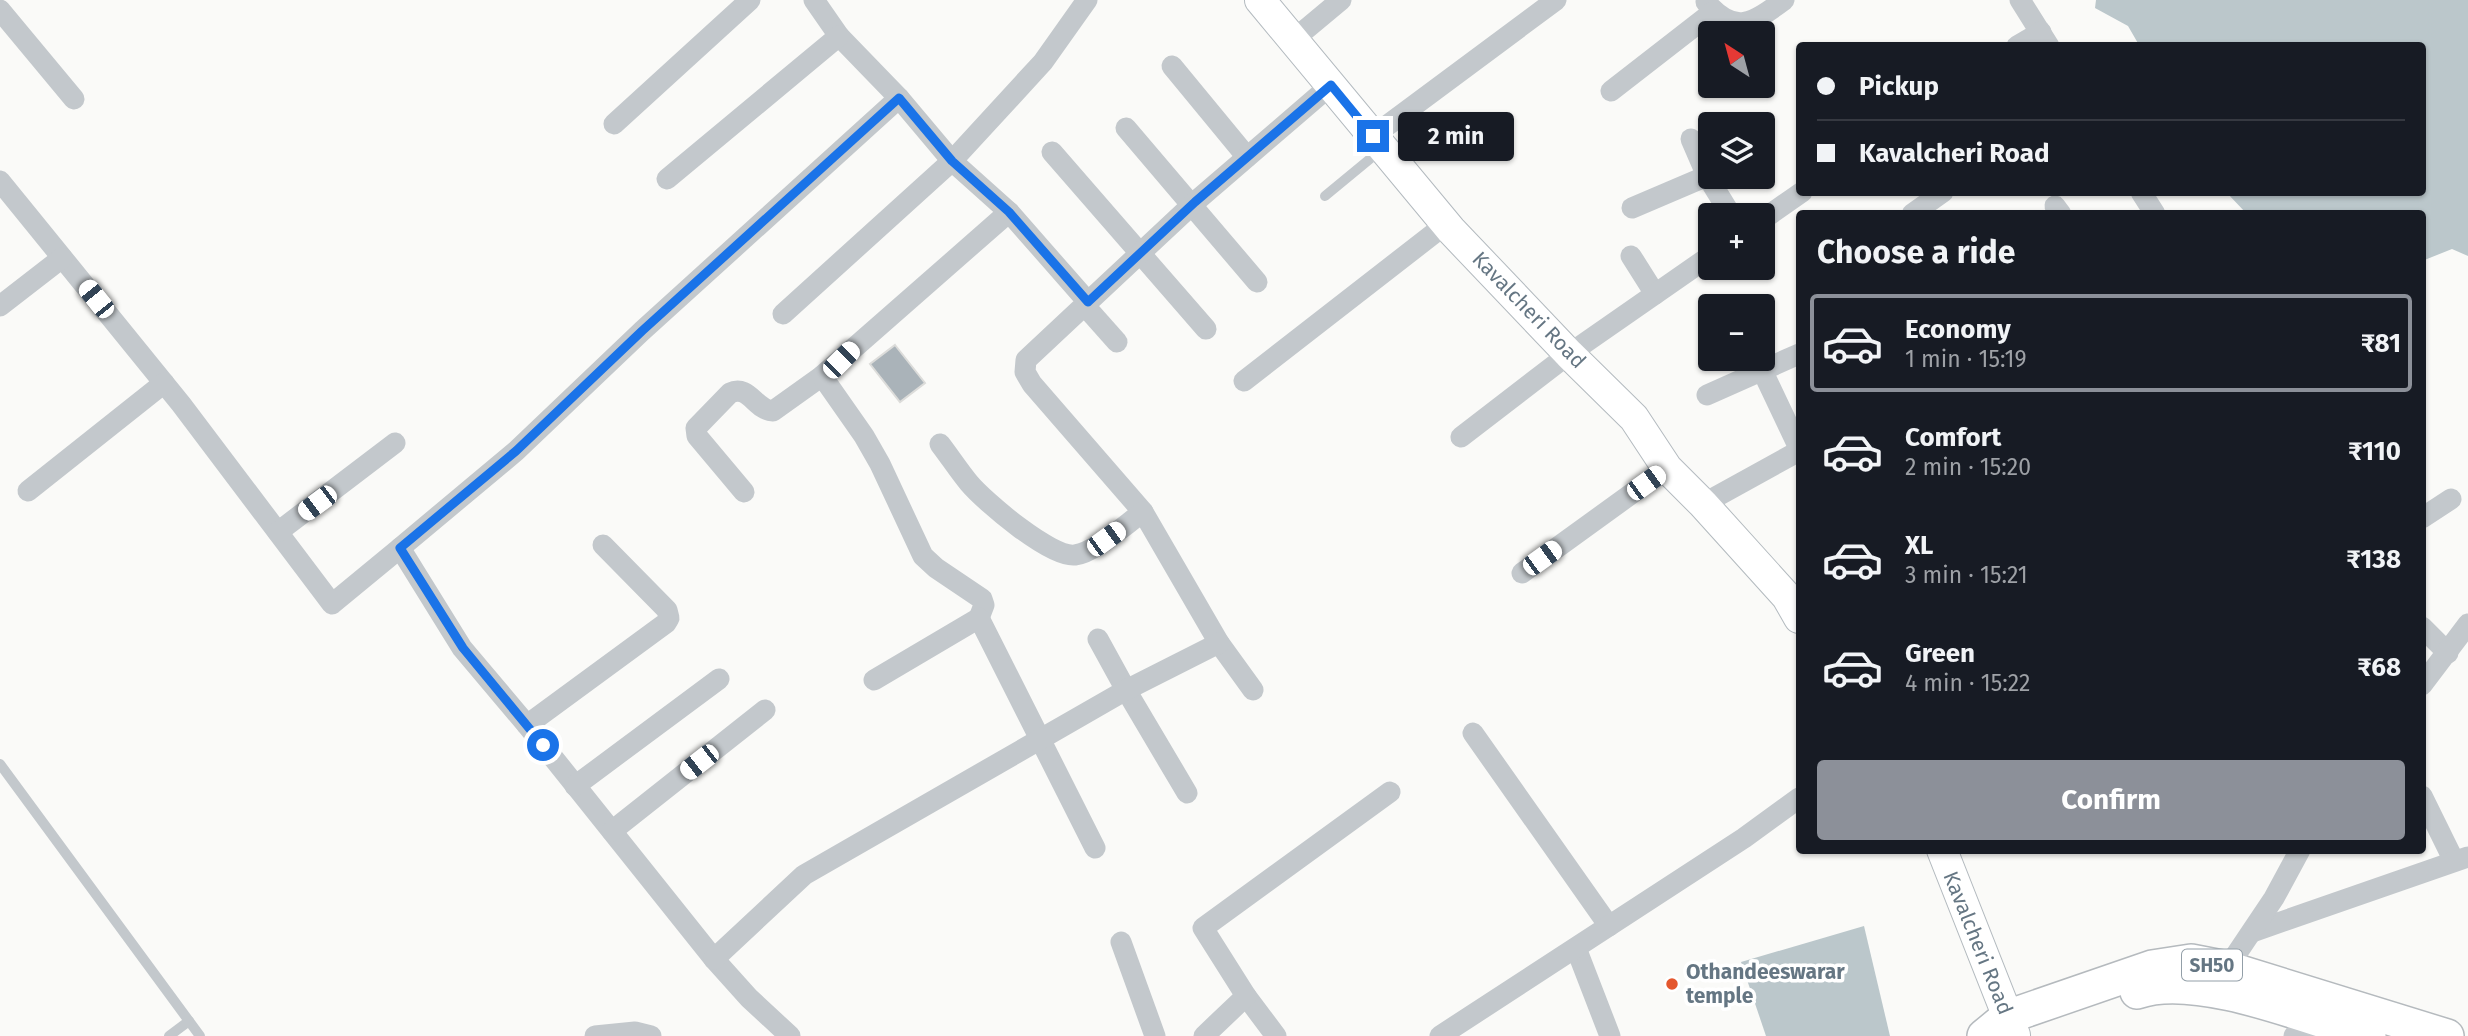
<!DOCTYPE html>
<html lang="en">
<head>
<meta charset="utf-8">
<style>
	:root { --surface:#171b24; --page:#20242c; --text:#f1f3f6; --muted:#9ea1a6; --line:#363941; --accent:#8c9099 }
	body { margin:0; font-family:"Fira Sans",sans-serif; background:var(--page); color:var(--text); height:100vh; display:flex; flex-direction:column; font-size:26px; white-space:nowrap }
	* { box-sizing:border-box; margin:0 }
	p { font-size:23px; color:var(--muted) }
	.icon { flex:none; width:38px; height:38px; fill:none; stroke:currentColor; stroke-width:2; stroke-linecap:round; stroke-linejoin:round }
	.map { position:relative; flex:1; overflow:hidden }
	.details { position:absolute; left:1796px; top:210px; width:630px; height:644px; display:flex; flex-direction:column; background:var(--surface); border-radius:7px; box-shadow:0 2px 5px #0004 }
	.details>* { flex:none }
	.banner { position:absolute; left:1796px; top:42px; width:630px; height:154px; border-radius:7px; box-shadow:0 2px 5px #0004; display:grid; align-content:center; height:154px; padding:0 21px; background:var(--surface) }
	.needle { width:46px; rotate:324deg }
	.controls { position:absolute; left:1698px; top:21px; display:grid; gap:14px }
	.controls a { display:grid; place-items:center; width:77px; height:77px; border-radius:7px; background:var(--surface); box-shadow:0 2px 5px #0004; font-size:35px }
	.end { position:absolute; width:32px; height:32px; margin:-16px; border:9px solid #1a73e8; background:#fff; box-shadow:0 0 0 4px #fff }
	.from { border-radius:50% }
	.bubble { position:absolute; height:49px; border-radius:7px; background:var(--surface); box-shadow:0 2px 5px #0004; font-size:23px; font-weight:700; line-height:49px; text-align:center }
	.car { position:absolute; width:21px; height:42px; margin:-21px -10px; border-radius:9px; box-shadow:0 0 5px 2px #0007; background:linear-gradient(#fff 24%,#345 0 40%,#fff 0 76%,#345 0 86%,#fff 0) }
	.banner b { display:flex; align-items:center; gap:24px; height:66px; font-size:26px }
	.banner b+b { border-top:2px solid var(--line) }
	.banner i { width:18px; height:18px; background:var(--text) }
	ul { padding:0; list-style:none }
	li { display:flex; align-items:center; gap:21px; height:98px; margin:0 14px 10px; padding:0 7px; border:4px solid transparent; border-radius:7px }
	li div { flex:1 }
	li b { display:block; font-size:26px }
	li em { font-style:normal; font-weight:700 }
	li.current { border-color:var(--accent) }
	li>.icon { width:63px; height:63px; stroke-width:1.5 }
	h2 { padding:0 21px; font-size:32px; line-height:84px }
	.action { display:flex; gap:14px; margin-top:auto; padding:14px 21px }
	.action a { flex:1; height:80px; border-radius:7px; background:var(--accent); color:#fff; font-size:28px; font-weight:700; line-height:80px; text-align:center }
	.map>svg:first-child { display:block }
	.water { fill:#bbc7cb }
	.building { fill:#aab3b9; stroke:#dcdcda; stroke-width:2 }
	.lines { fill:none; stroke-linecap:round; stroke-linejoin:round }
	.secondary-casing { stroke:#b3babf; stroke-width:32 }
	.primary-casing { stroke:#b5babe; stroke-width:36 }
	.lane { stroke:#c3c8cc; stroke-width:10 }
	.street { stroke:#c3c8cc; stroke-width:21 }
	.secondary { stroke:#fff; stroke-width:30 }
	.primary { stroke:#fff; stroke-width:33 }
	.route { stroke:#1a73e8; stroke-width:9 }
	.poi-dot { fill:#e4572e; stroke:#fff; stroke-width:2.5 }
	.labels { text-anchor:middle; stroke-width:7; stroke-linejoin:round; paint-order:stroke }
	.shield { fill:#fff; stroke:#939fa8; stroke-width:2 }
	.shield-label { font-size:19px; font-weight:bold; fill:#657683 }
	.street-label { font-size:21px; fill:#657683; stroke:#fff }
	.poi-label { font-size:21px; font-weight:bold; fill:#657683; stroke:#fff; text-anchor:start }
</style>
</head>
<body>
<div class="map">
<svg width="2468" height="1036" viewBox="0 0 2468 1036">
	<rect width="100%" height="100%" fill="#fafaf8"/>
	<g class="water">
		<polygon points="2096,0 2468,0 2468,256 2452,249 2422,261 2422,214 2246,213 2227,193 2422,192 2422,46 2139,45 2128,26 2095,8"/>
		<polygon points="1864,926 1890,1036 1766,1036 1741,962"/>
	</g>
	<polygon class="building" points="895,345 925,383 900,402 870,364"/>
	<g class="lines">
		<g class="secondary-casing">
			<g id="secondary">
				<polyline points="1260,0 1451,230 1569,354 1634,418 1667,468 1703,504 1787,597 1799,618"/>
				<polyline points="1942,850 2015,1035"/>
			</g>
		</g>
		<g class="primary-casing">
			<g id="primary">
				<path d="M2137 992C2196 971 2309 1018 2369 1036"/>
				<polyline points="1984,1036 2007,1017 2152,967 2191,961 2227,968 2447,1036"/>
			</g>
		</g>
		<g class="lane">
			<polyline points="1325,196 1382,149"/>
			<polyline points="0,764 189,1021"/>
			<polyline points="169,1036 189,1021 200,1036"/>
		</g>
		<g class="street">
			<polyline points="814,0 839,36 899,98 952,161 1009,212 1088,302 1026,360 1025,372 1032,384 1143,512 1219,643 1253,690"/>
			<polyline points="2020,0 2049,46"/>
			<path d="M1706 2C1735 36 1753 23 1784 0"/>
			<polyline points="0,10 74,99"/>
			<polyline points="1293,40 1341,0"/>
			<polyline points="2017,46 2041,32"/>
			<polyline points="1172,66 1247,157"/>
			<polyline points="1611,91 1714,11"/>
			<polyline points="614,124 750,0"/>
			<polyline points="1126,128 1257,282"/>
			<polyline points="1373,136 1556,0"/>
			<polyline points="1691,139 1707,176"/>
			<polyline points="1052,152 1206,329"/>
			<polyline points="667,179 839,36"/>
			<polyline points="0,181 181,404 332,604 400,548 462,648 527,725 714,959 749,998 790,1036"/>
			<polyline points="2141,192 2155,214"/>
			<polyline points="2055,206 2061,214"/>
			<polyline points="1632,208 1707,176 1731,215"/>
			<polyline points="1912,214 1943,192"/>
			<polyline points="1762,220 1802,192"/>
			<polyline points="1631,256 1655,294"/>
			<polyline points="1088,302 1195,202 1331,85"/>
			<polyline points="0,306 62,258"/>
			<polyline points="1085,306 1117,342"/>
			<polyline points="783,314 952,161 1043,62 1087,0"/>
			<polyline points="1762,370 1799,448"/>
			<polyline points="1244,381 1446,224"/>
			<polyline points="1707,395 1799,354"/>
			<polyline points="1461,437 1569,354 1710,256"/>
			<path d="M940 444C950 457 959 471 969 483 985 502 1051 558 1075 555 1094 553 1126 524 1143 512"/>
			<polyline points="28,491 164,383"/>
			<path d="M744 492 697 436 696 428 730 393C749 384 755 410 773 411L822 376"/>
			<polyline points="1703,504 1799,451"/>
			<polyline points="2422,518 2451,499"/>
			<polyline points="278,532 395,443"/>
			<polyline points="400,548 516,451 642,331 899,98"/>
			<polyline points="1522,573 1667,468"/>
			<polyline points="979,618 984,605 982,599 936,568 923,556 880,464 864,436 822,376 1009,212"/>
			<polyline points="2422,627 2448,653"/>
			<polyline points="1098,639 1126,690 1187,793"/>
			<polyline points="874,680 979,618 1095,848"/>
			<polyline points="2422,685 2468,624"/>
			<polyline points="527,725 666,623 669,618 667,610 603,545"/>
			<polyline points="1473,733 1609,926"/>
			<polyline points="575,786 719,679"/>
			<polyline points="2422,796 2454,861"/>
			<polyline points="612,831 765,710"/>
			<polyline points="2252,932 2468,857"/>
			<polyline points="1121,942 1155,1036"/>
			<polyline points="1576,948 1610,1036"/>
			<polyline points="714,959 804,875 1126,690 1219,643"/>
			<polyline points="2221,977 2274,898 2300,850"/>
			<polyline points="1246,996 1276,1036"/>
			<polyline points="595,1036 635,1032 651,1036"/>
			<polyline points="1204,1036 1246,996 1203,928 1390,792"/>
			<polyline points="1440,1036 1744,838 1799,798"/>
			<polyline points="2294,1036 2331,1025"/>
		</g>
		<use href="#secondary" class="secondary"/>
		<use href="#primary" class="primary"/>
	</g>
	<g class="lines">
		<polyline class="route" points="543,745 463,648 400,548 516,451 642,331 899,98 952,161 1009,212 1088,302 1195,202 1331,85 1373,136"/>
	</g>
	<circle class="poi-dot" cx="1672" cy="984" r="7"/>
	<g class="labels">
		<rect class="shield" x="2182" y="949.5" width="60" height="31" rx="5"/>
		<g class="shield-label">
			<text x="2212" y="972">SH50</text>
		</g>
		<g class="street-label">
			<text transform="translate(1529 310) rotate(46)" y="7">Kavalcheri Road</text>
			<text transform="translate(1978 943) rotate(68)" y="7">Kavalcheri Road</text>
		</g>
		<g class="poi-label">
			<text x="1686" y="979">Othandeeswarar<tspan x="1686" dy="24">temple</tspan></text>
		</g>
	</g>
</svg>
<div class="controls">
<a><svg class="needle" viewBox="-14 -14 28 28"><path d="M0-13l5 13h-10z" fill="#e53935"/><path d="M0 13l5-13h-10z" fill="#9ea1a6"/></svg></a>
<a><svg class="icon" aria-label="layers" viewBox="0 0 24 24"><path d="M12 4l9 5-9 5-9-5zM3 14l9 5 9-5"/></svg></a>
<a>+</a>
<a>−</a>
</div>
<i class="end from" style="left:543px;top:745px"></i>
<i class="end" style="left:1373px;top:136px"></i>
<div class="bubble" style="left:1398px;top:112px;width:116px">2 min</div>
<i class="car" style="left:96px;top:299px;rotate:321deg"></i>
<i class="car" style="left:841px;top:360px;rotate:45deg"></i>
<i class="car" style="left:1646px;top:483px;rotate:54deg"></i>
<i class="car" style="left:317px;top:503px;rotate:233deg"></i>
<i class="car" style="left:1106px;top:539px;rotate:54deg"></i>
<i class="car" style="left:1542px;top:558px;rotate:54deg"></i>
<i class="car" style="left:699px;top:762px;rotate:232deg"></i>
<div class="banner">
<b><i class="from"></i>Pickup</b>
<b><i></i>Kavalcheri Road</b>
</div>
<section class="details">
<h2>Choose a ride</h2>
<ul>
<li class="current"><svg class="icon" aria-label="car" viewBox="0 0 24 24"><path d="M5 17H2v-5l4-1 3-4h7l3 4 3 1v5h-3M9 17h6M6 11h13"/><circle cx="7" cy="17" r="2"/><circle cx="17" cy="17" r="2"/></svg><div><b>Economy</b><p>1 min · 15:19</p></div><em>₹81</em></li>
<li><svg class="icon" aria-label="car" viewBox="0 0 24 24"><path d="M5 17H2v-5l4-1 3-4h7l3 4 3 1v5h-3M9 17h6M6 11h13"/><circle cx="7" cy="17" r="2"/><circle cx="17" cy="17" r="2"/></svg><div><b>Comfort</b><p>2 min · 15:20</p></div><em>₹110</em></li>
<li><svg class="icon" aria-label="car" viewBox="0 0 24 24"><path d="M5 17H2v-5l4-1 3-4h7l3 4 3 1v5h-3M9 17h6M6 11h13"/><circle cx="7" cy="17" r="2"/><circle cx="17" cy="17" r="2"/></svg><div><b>XL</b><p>3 min · 15:21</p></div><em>₹138</em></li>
<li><svg class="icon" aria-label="car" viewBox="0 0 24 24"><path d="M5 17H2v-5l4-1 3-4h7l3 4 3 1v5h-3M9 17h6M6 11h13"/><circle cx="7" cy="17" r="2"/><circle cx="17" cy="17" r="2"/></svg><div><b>Green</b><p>4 min · 15:22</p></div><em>₹68</em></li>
</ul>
<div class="action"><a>Confirm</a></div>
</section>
</div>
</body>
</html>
